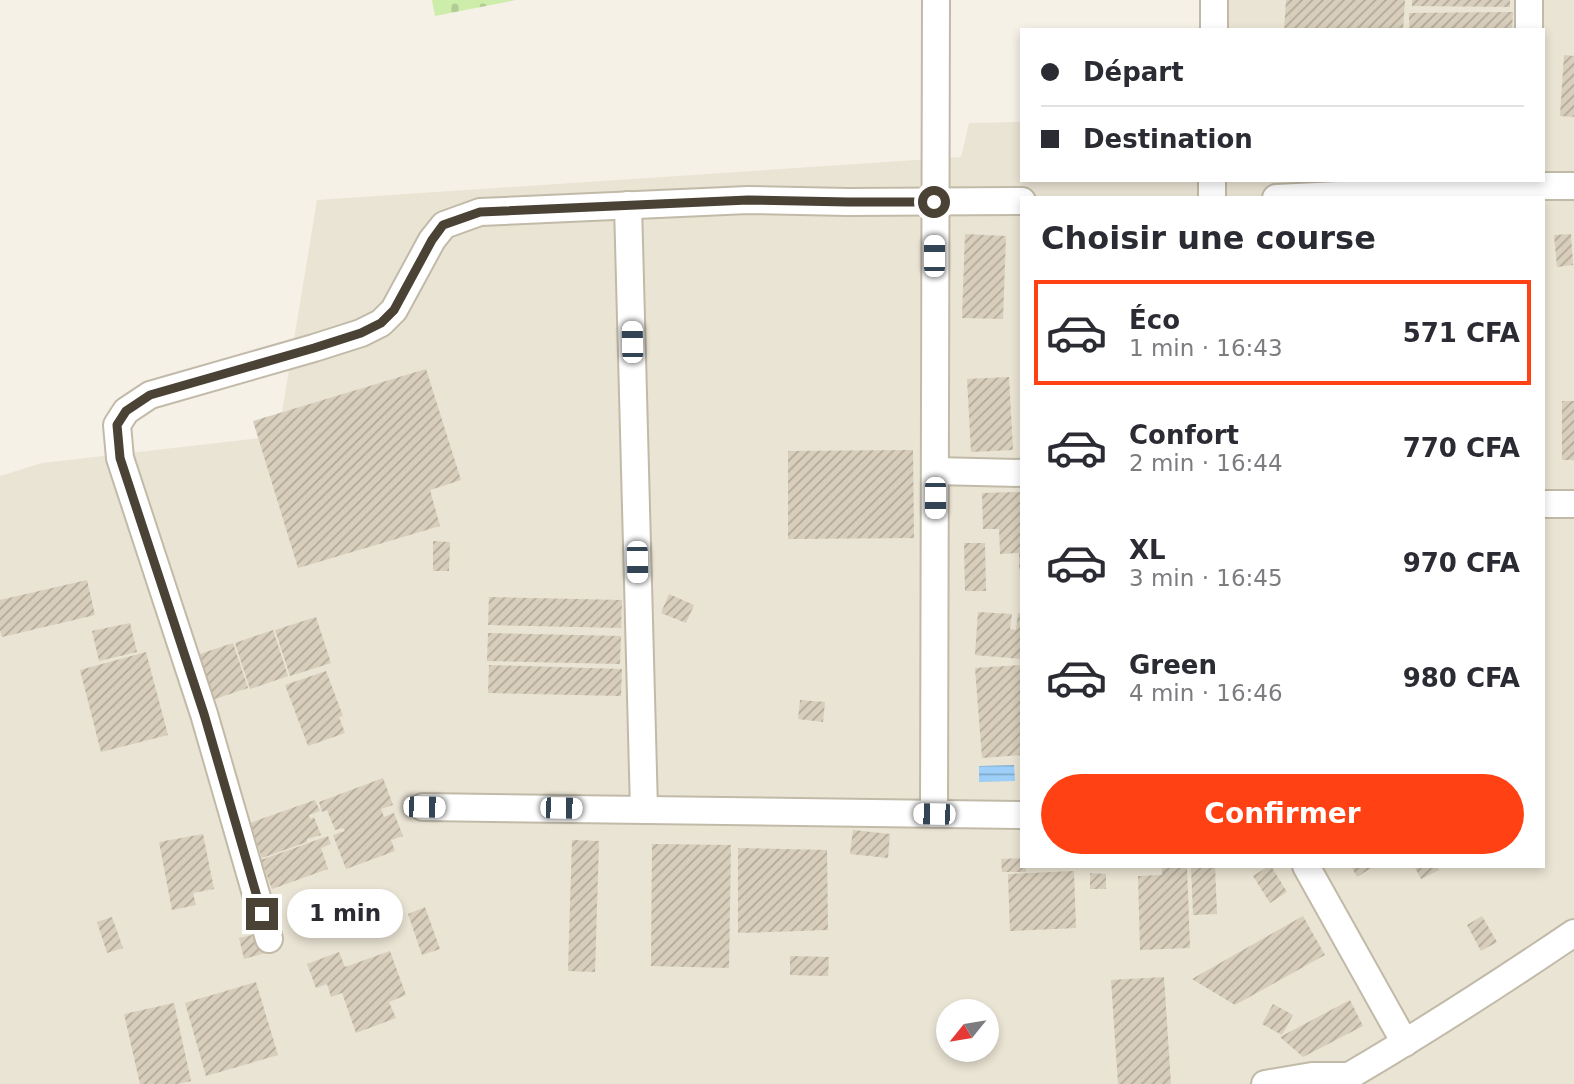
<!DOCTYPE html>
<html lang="fr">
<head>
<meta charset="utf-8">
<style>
	:root { --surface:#fff; --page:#f7f7f7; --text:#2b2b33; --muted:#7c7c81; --line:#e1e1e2; --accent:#ff4114 }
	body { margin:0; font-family:"DejaVu Sans",sans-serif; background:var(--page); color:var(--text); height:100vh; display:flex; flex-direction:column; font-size:26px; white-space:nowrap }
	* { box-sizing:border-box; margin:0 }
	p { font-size:23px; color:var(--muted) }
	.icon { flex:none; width:38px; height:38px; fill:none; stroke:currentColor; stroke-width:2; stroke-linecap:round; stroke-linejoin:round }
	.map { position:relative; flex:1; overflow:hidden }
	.panel { position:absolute; left:1020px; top:196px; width:525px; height:672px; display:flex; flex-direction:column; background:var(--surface); border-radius:0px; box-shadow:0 4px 10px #0003 }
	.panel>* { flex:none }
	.guide { position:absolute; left:1020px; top:28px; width:525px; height:154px; border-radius:0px; box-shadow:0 4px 10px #0003; display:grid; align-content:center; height:154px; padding:0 21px; background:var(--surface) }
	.needle { width:46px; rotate:240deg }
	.buttons { position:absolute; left:936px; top:999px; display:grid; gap:14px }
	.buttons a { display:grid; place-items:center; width:63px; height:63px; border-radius:50%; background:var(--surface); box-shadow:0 4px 10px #0003; font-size:35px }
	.end { position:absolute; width:32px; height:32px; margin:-16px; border:9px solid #494235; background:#fff; box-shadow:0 0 0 4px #fff }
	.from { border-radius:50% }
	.bubble { position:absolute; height:49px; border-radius:24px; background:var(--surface); box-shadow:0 4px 10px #0003; font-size:23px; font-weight:800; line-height:49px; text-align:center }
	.car { position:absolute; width:21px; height:42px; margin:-21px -10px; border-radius:9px; box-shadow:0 0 5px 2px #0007; background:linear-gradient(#fff 24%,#345 0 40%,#fff 0 76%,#345 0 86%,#fff 0) }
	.guide b { display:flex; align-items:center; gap:24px; height:66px; font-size:26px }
	.guide b+b { border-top:2px solid var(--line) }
	.guide i { width:18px; height:18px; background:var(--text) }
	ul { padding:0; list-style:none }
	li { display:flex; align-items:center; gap:21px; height:105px; margin:0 14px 10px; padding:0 7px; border:4px solid transparent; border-radius:0px }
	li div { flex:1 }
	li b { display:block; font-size:26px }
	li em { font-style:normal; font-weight:800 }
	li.on { border-color:var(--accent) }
	li>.icon { width:63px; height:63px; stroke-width:1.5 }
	h2 { padding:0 21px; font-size:32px; line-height:84px }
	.primary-button { display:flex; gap:14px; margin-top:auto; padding:14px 21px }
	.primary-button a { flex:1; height:80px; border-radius:42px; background:var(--accent); color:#fff; font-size:28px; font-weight:800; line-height:80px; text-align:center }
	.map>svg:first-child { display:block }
	.residential { fill:#eae4d4; fill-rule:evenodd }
	.cemetery { fill:url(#cemetery-stones) }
	.water { fill:url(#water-rules) }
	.building { fill:url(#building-hatch) }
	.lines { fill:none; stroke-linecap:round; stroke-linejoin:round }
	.minor-casing { stroke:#c2baa8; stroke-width:30 }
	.minor { stroke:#fff; stroke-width:26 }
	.route { stroke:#494235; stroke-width:9 }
</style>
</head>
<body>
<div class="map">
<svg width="1574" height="1084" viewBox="0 0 1574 1084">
	<defs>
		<pattern id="cemetery-stones" width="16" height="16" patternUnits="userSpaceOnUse" patternTransform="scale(1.75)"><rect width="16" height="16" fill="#cdedab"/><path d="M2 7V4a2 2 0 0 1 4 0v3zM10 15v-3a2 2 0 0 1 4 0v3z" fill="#b2cc94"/></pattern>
		<pattern id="water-rules" width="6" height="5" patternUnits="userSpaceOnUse" patternTransform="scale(1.75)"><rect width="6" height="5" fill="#9dcff8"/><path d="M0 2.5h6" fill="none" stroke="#82aaca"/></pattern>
		<pattern id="building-hatch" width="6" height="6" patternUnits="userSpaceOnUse" patternTransform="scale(1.75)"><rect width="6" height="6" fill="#d8cebb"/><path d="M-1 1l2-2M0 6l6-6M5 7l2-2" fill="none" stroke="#b1a999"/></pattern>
	</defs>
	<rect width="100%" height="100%" fill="#f5f1e7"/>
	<path class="residential" d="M1221 0H1574V1084H0V476L42 463 278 436 317 200 961 157 969 123 1022 122V180H1544V30H1221ZM1022 198H1544V866H1022ZM948 1012H987V1050H948Z"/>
	<polygon class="cemetery" points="432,0 516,0 435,16"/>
	<polygon class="water" points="1014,765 1015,781 979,782 979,766"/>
	<g class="building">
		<polygon points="1286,0 1405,0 1403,30 1284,30"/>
		<polygon points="1412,0 1510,0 1510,7 1412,6"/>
		<polygon points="1513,12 1512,30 1409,30 1409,13"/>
		<polygon points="1564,55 1574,56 1574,117 1560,116"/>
		<polygon points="965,234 1006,236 1003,319 962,318"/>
		<polygon points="1571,234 1573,265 1557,267 1554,235"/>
		<polygon points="426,369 461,480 430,490 440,526 298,568 253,421"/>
		<polygon points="1009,377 1013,450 971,452 967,379"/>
		<rect x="1562" y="401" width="12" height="59"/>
		<polygon points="913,450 914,538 788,539 788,451"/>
		<polygon points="1022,492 1022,569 1019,569 1019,553 1000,554 999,529 983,529 982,493"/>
		<polygon points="433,541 450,542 449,571 433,571"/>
		<polygon points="964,543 985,543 986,591 965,591"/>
		<polygon points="87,580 95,615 2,637 0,630 0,600"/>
		<polygon points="669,594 694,605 686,623 661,613"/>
		<polygon points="489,597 622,600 621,628 488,625"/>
		<polygon points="978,612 1012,614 1010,629 1016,630 1018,613 1022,613 1022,659 975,655"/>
		<polygon points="316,617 331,663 290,676 275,630"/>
		<polygon points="130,623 137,652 99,661 92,631"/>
		<polygon points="273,630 288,676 250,689 235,643"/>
		<polygon points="488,633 621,636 620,664 487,661"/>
		<polygon points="233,643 248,688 212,700 197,655"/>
		<polygon points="146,652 168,735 101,752 80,670"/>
		<polygon points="489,665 622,669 621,696 488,693"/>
		<polygon points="1022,665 1022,755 982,758 975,668"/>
		<polygon points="326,671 343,716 339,717 345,733 308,746 285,685"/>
		<polygon points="800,700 825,702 823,722 798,719"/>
		<polygon points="383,778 393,805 381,809 384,817 394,813 403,836 391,840 395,851 346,869 333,835 345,831 343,828 335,830 327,810 322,812 319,802"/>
		<polygon points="315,800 320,811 309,815 310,819 314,817 321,835 307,839 307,842 262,858 250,823"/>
		<polygon points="853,830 890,834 888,858 850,854"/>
		<polygon points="203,834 214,889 193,893 196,905 172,910 159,842"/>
		<polygon points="328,836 331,844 321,848 328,869 272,889 261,860"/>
		<polygon points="572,840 599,841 595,972 568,971"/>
		<polygon points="652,844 731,845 729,968 651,966"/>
		<polygon points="738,848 827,850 828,930 738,933"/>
		<polygon points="1022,858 1022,866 1026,866 1026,872 1002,872 1001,859"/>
		<polygon points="1191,866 1215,866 1217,914 1193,915"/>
		<polygon points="1269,866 1271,866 1287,892 1270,903 1253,876"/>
		<polygon points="1351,866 1374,866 1357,877"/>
		<polygon points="1414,866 1437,866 1439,870 1421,879"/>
		<polygon points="1187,867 1190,948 1140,950 1138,876 1162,875 1162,868"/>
		<polygon points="1074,871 1076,928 1010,931 1008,874"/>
		<polygon points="1090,873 1106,874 1106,889 1090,889"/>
		<polygon points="425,907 440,949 422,955 408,914"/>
		<polygon points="1303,916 1325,955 1235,1005 1192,979"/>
		<polygon points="1482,916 1497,942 1481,951 1467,925"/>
		<polygon points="112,917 123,948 107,953 97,922"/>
		<polygon points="260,933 265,953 244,959 239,938"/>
		<polygon points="390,951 406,995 389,1002 396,1018 356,1033 342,993 331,997 327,984 316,988 307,964 339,952 345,967"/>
		<polygon points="790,956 829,957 828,976 790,975"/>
		<polygon points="1164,977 1171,1084 1118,1084 1111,980"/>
		<polygon points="256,982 278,1055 206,1076 185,1003"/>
		<polygon points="1350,1000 1363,1026 1303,1057 1280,1037"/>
		<polygon points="174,1003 191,1081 178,1084 140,1084 124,1014"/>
		<polygon points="1273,1004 1293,1015 1282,1035 1262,1024"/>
	</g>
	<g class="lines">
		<g class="minor-casing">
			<g id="minor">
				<polyline points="1214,30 1214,0"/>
				<polyline points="1529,30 1529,0"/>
				<polyline points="1212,198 1212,180"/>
				<polyline points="1276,198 1528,186 1574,186"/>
				<polyline points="628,205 644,810"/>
				<polyline points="935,471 1022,473"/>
				<polyline points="1544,504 1574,504"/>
				<polyline points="423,807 1022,815"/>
				<polyline points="934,814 936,0"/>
				<polyline points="1306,866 1405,1043"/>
				<polyline points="269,939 204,714 120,458 117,425 126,411 150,395 314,348 361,333 381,323 394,310 432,240 444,225 480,212 748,200 848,202 1022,201"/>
				<polyline points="1265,1084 1312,1076 1349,1076"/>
				<path d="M1348 1084 1349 1076C1426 1031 1500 983 1574 933"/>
			</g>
		</g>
		<use href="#minor" class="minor"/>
	</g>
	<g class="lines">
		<polyline class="route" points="262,914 204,714 120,458 117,425 126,411 150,395 314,348 361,333 381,323 394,310 432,240 443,225 480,212 748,200 848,202 934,202"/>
	</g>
</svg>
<div class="buttons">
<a><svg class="needle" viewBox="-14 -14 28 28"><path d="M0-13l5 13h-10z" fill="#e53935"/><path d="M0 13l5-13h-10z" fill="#7c7c81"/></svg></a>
</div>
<i class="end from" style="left:934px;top:202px"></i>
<i class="end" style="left:262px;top:914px"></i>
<div class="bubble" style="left:287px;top:889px;width:116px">1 min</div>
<i class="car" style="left:934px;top:256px;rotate:0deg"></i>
<i class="car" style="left:632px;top:342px;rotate:359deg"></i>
<i class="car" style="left:935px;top:498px;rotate:180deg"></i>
<i class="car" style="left:637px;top:562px;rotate:179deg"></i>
<i class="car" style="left:424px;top:807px;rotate:91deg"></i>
<i class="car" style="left:561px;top:808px;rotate:91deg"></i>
<i class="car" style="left:934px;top:814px;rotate:271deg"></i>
<div class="guide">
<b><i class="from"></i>Départ</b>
<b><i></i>Destination</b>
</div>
<section class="panel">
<h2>Choisir une course</h2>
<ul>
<li class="on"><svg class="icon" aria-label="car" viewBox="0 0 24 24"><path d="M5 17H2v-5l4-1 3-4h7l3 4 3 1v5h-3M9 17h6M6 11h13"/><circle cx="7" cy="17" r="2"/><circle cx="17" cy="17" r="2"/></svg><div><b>Éco</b><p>1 min · 16:43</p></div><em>571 CFA</em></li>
<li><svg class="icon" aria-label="car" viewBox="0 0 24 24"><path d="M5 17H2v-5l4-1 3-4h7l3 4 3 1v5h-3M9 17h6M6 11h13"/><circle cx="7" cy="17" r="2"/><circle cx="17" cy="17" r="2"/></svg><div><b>Confort</b><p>2 min · 16:44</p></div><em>770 CFA</em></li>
<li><svg class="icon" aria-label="car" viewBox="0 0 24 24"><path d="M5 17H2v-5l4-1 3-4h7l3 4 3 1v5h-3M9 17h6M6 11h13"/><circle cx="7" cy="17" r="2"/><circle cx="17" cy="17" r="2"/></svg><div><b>XL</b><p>3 min · 16:45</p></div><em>970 CFA</em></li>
<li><svg class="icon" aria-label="car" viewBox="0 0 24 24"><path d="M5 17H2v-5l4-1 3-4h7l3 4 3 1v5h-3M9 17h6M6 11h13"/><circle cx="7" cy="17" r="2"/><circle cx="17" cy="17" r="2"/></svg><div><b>Green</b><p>4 min · 16:46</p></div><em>980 CFA</em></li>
</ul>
<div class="primary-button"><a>Confirmer</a></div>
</section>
</div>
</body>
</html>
